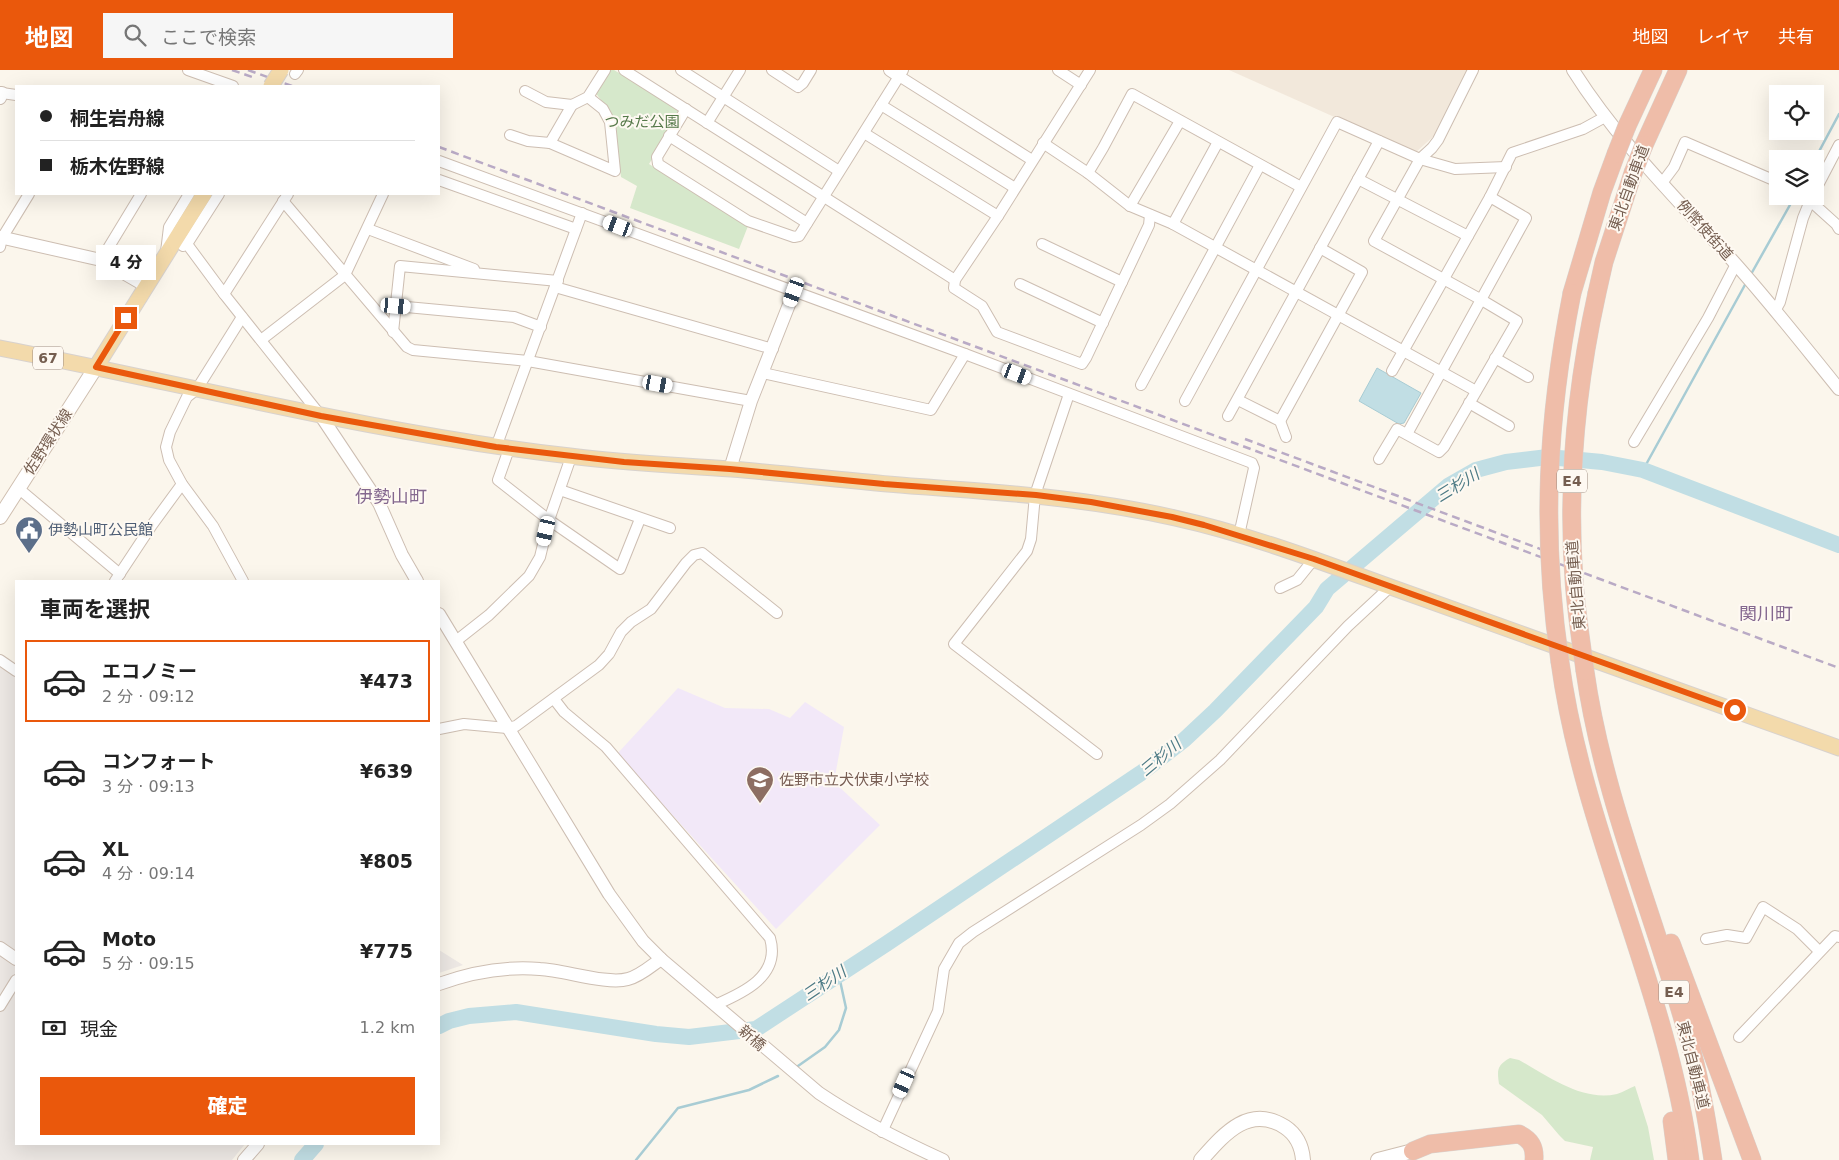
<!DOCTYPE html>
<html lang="ja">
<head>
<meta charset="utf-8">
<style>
	:root { --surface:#fff; --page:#f6f6f6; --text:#222; --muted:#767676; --line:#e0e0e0; --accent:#ea580c }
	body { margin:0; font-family:"DejaVu Sans","Noto Sans JP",sans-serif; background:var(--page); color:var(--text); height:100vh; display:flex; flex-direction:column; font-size:19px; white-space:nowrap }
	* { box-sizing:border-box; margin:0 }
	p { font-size:16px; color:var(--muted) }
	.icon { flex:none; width:28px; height:28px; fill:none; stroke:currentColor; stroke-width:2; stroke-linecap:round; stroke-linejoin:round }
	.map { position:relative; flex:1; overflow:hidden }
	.sheet { position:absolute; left:15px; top:510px; width:425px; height:565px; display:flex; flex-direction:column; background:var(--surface); border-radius:0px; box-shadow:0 5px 20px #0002 }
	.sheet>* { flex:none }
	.guide { position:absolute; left:15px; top:15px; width:425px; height:110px; border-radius:0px; box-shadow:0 5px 20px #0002; display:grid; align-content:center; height:110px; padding:0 25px; background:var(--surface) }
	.controls { position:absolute; left:1769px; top:15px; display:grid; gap:10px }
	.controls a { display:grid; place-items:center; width:55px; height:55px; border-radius:0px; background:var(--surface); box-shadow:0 5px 20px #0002; font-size:25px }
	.end { position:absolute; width:22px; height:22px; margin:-11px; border:6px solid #ea580c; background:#fff; box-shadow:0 0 0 2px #fff }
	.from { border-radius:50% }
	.bubble { position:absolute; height:35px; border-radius:0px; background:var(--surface); box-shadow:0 5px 20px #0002; font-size:16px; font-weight:800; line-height:35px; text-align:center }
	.car { position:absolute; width:15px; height:30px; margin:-15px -8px; border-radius:6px; box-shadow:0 0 4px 1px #0007; background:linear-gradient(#fff 24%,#345 0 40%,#fff 0 76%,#345 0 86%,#fff 0) }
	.guide b { display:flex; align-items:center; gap:18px; height:48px; font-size:19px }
	.guide b+b { border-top:1px solid var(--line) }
	.guide i { width:12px; height:12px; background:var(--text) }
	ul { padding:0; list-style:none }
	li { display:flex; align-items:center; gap:15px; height:82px; margin:0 10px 8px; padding:0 15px; border:2px solid transparent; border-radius:0px }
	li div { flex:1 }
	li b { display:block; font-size:19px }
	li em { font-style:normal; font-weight:800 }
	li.selected { border-color:var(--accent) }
	li>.icon { width:45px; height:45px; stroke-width:1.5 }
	h2 { padding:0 25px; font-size:22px; line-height:60px }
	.pay { display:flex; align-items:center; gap:12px; height:55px; padding:0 25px; font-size:19px }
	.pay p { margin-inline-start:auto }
	.primary-button { display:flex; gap:10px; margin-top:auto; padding:10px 25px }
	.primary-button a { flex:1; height:58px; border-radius:0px; background:var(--accent); color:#fff; font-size:20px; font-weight:800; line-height:58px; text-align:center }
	header { display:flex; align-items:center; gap:30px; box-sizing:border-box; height:70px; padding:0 25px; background:var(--accent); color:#fff }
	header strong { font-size:24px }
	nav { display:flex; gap:28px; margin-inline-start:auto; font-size:18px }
	.search { width:350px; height:45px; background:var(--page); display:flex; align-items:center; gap:12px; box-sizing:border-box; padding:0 18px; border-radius:0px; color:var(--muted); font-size:19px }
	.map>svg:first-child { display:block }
	.residential { fill:#f2e8db }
	.industrial { fill:#ede8e4 }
	.education { fill:#f2e8f8 }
	.green { fill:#d6e8cb }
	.water { fill:#c1dee4; stroke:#a8ccd4 }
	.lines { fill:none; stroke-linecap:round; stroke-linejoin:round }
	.stream { stroke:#a8ccd4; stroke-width:2.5 }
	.river { stroke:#c1dee4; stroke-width:16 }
	.minor-casing { stroke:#cdbeb2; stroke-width:12 }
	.tertiary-casing { stroke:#cdbeb2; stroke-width:14 }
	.secondary-casing { stroke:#cfbfb0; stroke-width:16 }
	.primary-casing { stroke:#d8d2ce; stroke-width:17 }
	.motorway-casing { stroke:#d8d2ce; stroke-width:19 }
	.minor { stroke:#fff; stroke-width:10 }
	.tertiary { stroke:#fff; stroke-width:12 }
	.secondary { stroke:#fff; stroke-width:14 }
	.primary { stroke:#f3daab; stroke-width:15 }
	.motorway { stroke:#efbda9; stroke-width:18 }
	.rail { stroke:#b9aac5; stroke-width:2.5; stroke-dasharray:8 5; stroke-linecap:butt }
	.primary-bridge-casing { stroke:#d8d2ce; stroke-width:17; stroke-linecap:butt }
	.motorway-bridge-casing { stroke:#d8d2ce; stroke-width:19; stroke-linecap:butt }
	.primary-bridge { stroke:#f3daab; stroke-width:15 }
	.motorway-bridge { stroke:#efbda9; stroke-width:18 }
	.route { stroke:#ea580c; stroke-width:6 }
	.labels { text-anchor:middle; stroke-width:4; stroke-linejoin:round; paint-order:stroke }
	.shield { fill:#fef9f2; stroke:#9e8c81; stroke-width:1 }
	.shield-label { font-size:14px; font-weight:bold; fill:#755e50 }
	.park-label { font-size:15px; fill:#557949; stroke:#fef9f2 }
	.street-label { font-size:15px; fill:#755e50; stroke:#fef9f2 }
	.service-label { font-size:15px; fill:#4e5e75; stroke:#fef9f2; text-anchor:start }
	.education-label { font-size:15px; fill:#785e54; stroke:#fef9f2; text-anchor:start }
	.water-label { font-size:16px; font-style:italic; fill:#4c7a85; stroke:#fef9f2 }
	.quarter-label { font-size:18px; fill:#84688f; stroke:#fef9f2 }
</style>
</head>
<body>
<header>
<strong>地図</strong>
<div class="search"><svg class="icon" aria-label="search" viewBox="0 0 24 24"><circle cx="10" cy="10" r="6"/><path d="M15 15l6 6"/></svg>ここで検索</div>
<nav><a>地図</a><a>レイヤ</a><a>共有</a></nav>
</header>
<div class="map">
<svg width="1839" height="1090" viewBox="0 0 1839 1090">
	<rect width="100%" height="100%" fill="#fbf6ec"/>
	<polygon class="residential" points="1229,0 1468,0 1435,65 1415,83"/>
	<g class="industrial">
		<polygon points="0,595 16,605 16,1074 245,1074 232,1090 0,1090"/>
		<polygon points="439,880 463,895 439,903"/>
	</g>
	<polygon class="education" points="678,618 725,638 769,639 790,648 805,632 844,657 834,712 880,755 776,859 617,684"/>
	<g class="green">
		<path d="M608 0H614L680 40V44L649 94 748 156 739 179 630 138 637 116 621 107 613 49C610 39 601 31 595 22Z"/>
		<path d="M1510 988 1519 990C1548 1006 1582 1032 1617 1024 1623 1022 1630 1018 1635 1016L1648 1057 1654 1090H1590L1593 1077 1565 1071 1559 1065 1542 1045 1499 1014C1497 1000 1497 995 1510 988Z"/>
	</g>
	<polygon class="water" points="1377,298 1421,323 1404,353 1399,354 1359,331"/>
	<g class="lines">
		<g class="stream">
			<polyline points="1815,89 1839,44"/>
			<polyline points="1750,206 1795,126"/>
			<polyline points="1643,400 1746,213"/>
			<polyline points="798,996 825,977 839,960 846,938 839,906"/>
			<polyline points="636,1090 678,1038 749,1020 778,1006"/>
		</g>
		<g class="river">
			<polyline points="439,956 449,951 469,946 516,942 656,964 689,967 756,959 886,874 1141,703 1184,670 1215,641 1316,537 1327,519 1448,416 1476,400 1506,392 1548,387 1602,392 1643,400 1839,475"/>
			<polyline points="302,1090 316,1074"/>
		</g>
		<g class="minor-casing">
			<g id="minor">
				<polyline points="188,0 233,16"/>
				<polyline points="624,0 955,210"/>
				<polyline points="681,0 839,101"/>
				<polyline points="772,0 798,17 803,13 811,0"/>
				<polyline points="1058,0 1081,15"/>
				<polyline points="1090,0 998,146 955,210 954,218 982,236 997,262 1082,294 1086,288 1149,155 1150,145"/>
				<polyline points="295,4 298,0"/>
				<polyline points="899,6 1032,90"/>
				<polyline points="525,21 546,32 572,35 588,27 605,0"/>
				<polyline points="2,23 16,25"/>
				<polyline points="881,35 1015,118"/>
				<polyline points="686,39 657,87 658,94 748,151 794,167 799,166 903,0"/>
				<polyline points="707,53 740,0"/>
				<polyline points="864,63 998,146"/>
				<polyline points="510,65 528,71 550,73 615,101 610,52 603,39 588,27"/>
				<polyline points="669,66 807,153"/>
				<polyline points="550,73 572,35"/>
				<polyline points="1043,73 1088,103 1130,136 1173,154 1476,321"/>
				<polyline points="439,91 965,284 1252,393 1254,398 1239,465"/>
				<polyline points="1088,103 1103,78 1132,24 1301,117"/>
				<polyline points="1358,109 1468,166"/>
				<polyline points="439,110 576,159"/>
				<polyline points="1662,113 1674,97 1685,72 1778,112"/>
				<polyline points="1815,121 1839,75"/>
				<polyline points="1806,127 1836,154 1839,159"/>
				<polyline points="283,131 407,277 413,280 528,291 751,331"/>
				<polyline points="1130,136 1180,51"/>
				<polyline points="1173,154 1218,72"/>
				<polyline points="368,159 474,199"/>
				<polyline points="187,174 224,224 321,346"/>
				<polyline points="1042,174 1122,212"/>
				<polyline points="183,176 187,174 219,124"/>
				<polyline points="0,177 2,168 29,124"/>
				<polyline points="166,182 169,157 189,124"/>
				<polyline points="101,190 141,124"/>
				<polyline points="1020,214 1103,253"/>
				<polyline points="555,217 773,279"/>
				<polyline points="224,224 288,124"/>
				<polyline points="396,236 514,247 541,257"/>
				<polyline points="1775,241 1780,232 1803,148 1812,126"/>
				<polyline points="242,247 197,319 187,327 170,362 166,377 169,390 182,414 213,456 243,511"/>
				<polyline points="393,262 400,196 558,211"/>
				<polyline points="261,270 345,205 383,124"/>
				<polyline points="1495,288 1528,307"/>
				<polyline points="1392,301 1490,127 1512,83 1583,59 1605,47"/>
				<polyline points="763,303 931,340 965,284"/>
				<polyline points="1141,315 1260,95"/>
				<polyline points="1069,324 1035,425 1031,469 1027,481 954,574 1097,684"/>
				<polyline points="1238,330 1280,351 1286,367"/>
				<polyline points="1185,331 1337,52 1420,89 1455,99 1506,97"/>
				<polyline points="1469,333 1509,356"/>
				<polyline points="1228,346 1379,71"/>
				<polyline points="1280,351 1362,202 1320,178"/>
				<polyline points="1407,364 1526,148 1490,127"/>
				<polyline points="1634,372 1708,248 1736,194"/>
				<polyline points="496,377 582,143"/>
				<polyline points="509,379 498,410 549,450 620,499 640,449"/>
				<polyline points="1379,389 1397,359 1439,382 1444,377 1517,251 1480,229 1374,171 1420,89 1432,78 1438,70 1473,0"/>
				<polyline points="18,418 120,504"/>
				<polyline points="560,420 670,458"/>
				<polyline points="115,511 152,455 182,414"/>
				<polyline points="1280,518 1297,510 1314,489"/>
				<polyline points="456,571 489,545 529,506 540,487 549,450 571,387"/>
				<polyline points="0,590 16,601"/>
				<path d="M554 629 564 642 606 677 770 868C781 906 743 923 715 935"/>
				<polyline points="439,659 464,654 507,658 516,656 599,595 609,584 621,562 631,552 651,539 686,493 694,485 702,483 777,543"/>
				<polyline points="1706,869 1727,865 1746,868 1763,837 1797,859 1819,881"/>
				<polyline points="0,936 16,910"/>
				<polyline points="1739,967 1835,866 1839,867"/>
				<polyline points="882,1062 938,941 944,899 959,873 973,862 1141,755 1170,734 1220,690 1348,556 1390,517"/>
			</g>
		</g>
		<g class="tertiary-casing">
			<g id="tertiary">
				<polyline points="890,0 899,6"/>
				<path d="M1573 0C1617 70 1677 129 1732 190 1769 231 1804 276 1839 319"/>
				<polyline points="0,23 2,23 0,28"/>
				<polyline points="0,167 101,190 146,216"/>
				<polyline points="321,346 379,433 402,485 417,511"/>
				<polyline points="730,399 751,331 794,222"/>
				<path d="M439 544 609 824 643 871 661 889 819 1023C859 1050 899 1070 943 1090"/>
				<polyline points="0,878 16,889"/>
				<path d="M439 914C472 902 504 896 540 899 564 900 607 915 628 909 640 906 651 896 661 889"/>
				<polyline points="244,1090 258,1074"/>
			</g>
		</g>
		<g class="secondary-casing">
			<g id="secondary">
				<polyline points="0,447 96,297"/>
				<path d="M1201 1090C1224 1064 1249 1034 1285 1057 1297 1065 1302 1077 1303 1090"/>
				<polyline points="1378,1090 1413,1081"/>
			</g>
		</g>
		<g class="primary-casing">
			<g id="primary">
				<path d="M0 278C190 315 378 364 570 386 623 393 677 395 731 399 791 404 851 411 911 416 999 422 1087 428 1175 448 1261 467 1344 501 1427 530 1565 579 1702 629 1839 678"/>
				<polyline points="96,297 204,124"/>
			</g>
		</g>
		<g class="motorway-casing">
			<g id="motorway">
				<polyline points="1627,56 1653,0"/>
				<polyline points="1644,75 1678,0"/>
				<polyline points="1572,223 1602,122 1616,84"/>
				<polyline points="1597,223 1604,192 1633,103"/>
				<path d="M1560 592C1583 763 1668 919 1690 1090"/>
				<path d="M1585 601C1604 736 1662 862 1695 993 1703 1025 1708 1058 1713 1090"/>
				<polyline points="1671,873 1752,1090"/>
				<polyline points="1672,1051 1677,1090"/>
				<path d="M1413 1081 1430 1074 1519 1064C1531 1070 1535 1077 1534 1090"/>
			</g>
		</g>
		<use href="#minor" class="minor"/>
		<use href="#tertiary" class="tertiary"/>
		<use href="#secondary" class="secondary"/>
		<use href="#primary" class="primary"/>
		<use href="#motorway" class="motorway"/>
		<g class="rail">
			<polyline points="232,0 255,8"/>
			<polyline points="248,0 292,16"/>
			<polyline points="439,77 1839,598"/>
			<polyline points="1245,369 1559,486"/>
		</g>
		<g class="primary-bridge-casing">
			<polyline id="primary-bridge" points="271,16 281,0"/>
		</g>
		<g class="motorway-bridge-casing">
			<g id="motorway-bridge">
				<polyline points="1616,84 1627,56"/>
				<polyline points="1633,103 1644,75"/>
				<path d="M1560 592C1541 464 1547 349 1572 223"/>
				<path d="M1585 601C1581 571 1576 540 1574 510 1567 413 1576 318 1597 223"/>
			</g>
		</g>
		<use href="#primary-bridge" class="primary-bridge"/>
		<use href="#motorway-bridge" class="motorway-bridge"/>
	</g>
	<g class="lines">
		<polyline class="route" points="126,248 96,297 321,346 496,377 624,392 730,399 884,414 1036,425 1091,432 1172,447 1204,455 1314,489 1735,640"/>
	</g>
	<defs>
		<g id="civic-pin" transform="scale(1.4375)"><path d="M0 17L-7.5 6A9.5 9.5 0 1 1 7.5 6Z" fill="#5c6f8a" stroke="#fef9f2"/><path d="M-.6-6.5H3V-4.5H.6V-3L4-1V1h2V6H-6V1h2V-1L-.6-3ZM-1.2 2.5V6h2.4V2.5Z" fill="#fff"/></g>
		<g id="school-pin" transform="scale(1.4375)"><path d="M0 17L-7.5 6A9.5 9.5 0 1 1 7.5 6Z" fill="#8d6e63" stroke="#fef9f2"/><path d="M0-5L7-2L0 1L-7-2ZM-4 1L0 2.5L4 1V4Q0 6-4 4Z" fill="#fff"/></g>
	</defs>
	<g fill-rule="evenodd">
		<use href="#civic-pin" x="29" y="460"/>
		<use href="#school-pin" x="760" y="710"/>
	</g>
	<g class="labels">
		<g class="shield">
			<rect x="33" y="276.5" width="30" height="23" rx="4"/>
			<rect x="1557" y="399.5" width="30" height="23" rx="4"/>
			<rect x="1659" y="910.5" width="30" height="23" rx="4"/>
		</g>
		<g class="shield-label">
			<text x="48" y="293">67</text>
			<text x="1572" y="416">E4</text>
			<text x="1674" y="927">E4</text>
		</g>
		<g class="park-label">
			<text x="642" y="57">つみだ公園</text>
		</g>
		<g class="street-label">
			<text transform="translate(1629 118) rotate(-70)" y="5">東北自動車道</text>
			<text transform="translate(1705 160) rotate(48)" y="5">例幣使街道</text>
			<text transform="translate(48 372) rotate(-57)" y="5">佐野環状線</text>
			<text transform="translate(1576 515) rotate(-95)" y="5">東北自動車道</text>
			<text transform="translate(752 968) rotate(41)" y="5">新橋</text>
			<text transform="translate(1693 995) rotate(76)" y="5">東北自動車道</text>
		</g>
		<g class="service-label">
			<text x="48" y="465">伊勢山町公民館</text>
		</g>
		<g class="education-label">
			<text x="779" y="715">佐野市立犬伏東小学校</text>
		</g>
		<g class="water-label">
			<text transform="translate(1457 415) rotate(-32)" y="6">三杉川</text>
			<text transform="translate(1160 687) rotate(-40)" y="6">三杉川</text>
			<text transform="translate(824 913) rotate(-34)" y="6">三杉川</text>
		</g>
		<g class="quarter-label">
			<text x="391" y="433">伊勢山町</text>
			<text x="1766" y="550">関川町</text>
		</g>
	</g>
</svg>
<div class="controls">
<a><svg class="icon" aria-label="locate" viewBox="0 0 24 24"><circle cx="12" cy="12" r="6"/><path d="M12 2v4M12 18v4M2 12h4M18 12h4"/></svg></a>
<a><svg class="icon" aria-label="layers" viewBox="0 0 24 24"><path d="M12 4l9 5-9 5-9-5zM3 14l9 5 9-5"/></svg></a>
</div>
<i class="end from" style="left:1735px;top:640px"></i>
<i class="end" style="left:126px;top:248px"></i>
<div class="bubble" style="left:96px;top:175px;width:60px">4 分</div>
<i class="car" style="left:618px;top:156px;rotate:291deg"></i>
<i class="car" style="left:794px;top:222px;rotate:200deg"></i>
<i class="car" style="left:396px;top:236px;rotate:95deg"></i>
<i class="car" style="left:1017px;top:304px;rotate:111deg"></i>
<i class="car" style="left:658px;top:314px;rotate:100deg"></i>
<i class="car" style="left:546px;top:461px;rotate:193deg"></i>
<i class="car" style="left:904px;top:1013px;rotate:204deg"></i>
<div class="guide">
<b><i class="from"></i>桐生岩舟線</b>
<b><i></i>栃木佐野線</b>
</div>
<section class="sheet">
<h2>車両を選択</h2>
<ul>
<li class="selected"><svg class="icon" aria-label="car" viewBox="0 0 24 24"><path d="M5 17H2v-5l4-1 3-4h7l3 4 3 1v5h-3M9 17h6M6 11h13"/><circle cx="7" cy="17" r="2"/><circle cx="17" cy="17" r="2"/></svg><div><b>エコノミー</b><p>2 分 · 09:12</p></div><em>¥473</em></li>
<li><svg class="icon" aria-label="car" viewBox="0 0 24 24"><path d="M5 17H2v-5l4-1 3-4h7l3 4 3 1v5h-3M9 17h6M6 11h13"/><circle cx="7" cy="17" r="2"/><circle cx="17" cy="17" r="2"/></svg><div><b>コンフォート</b><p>3 分 · 09:13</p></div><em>¥639</em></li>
<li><svg class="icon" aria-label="car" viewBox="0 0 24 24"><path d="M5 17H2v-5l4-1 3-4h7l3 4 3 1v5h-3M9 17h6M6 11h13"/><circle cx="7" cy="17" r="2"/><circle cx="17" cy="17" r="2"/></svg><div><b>XL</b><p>4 分 · 09:14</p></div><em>¥805</em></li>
<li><svg class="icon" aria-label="car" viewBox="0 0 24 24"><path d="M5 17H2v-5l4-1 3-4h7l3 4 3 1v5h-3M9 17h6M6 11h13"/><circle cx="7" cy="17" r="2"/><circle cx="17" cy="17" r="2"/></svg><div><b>Moto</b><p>5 分 · 09:15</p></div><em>¥775</em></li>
</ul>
<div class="pay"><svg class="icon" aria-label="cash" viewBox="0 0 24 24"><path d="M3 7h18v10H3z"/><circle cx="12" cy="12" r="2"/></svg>現金<p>1.2 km</p></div>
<div class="primary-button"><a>確定</a></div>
</section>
</div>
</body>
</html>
